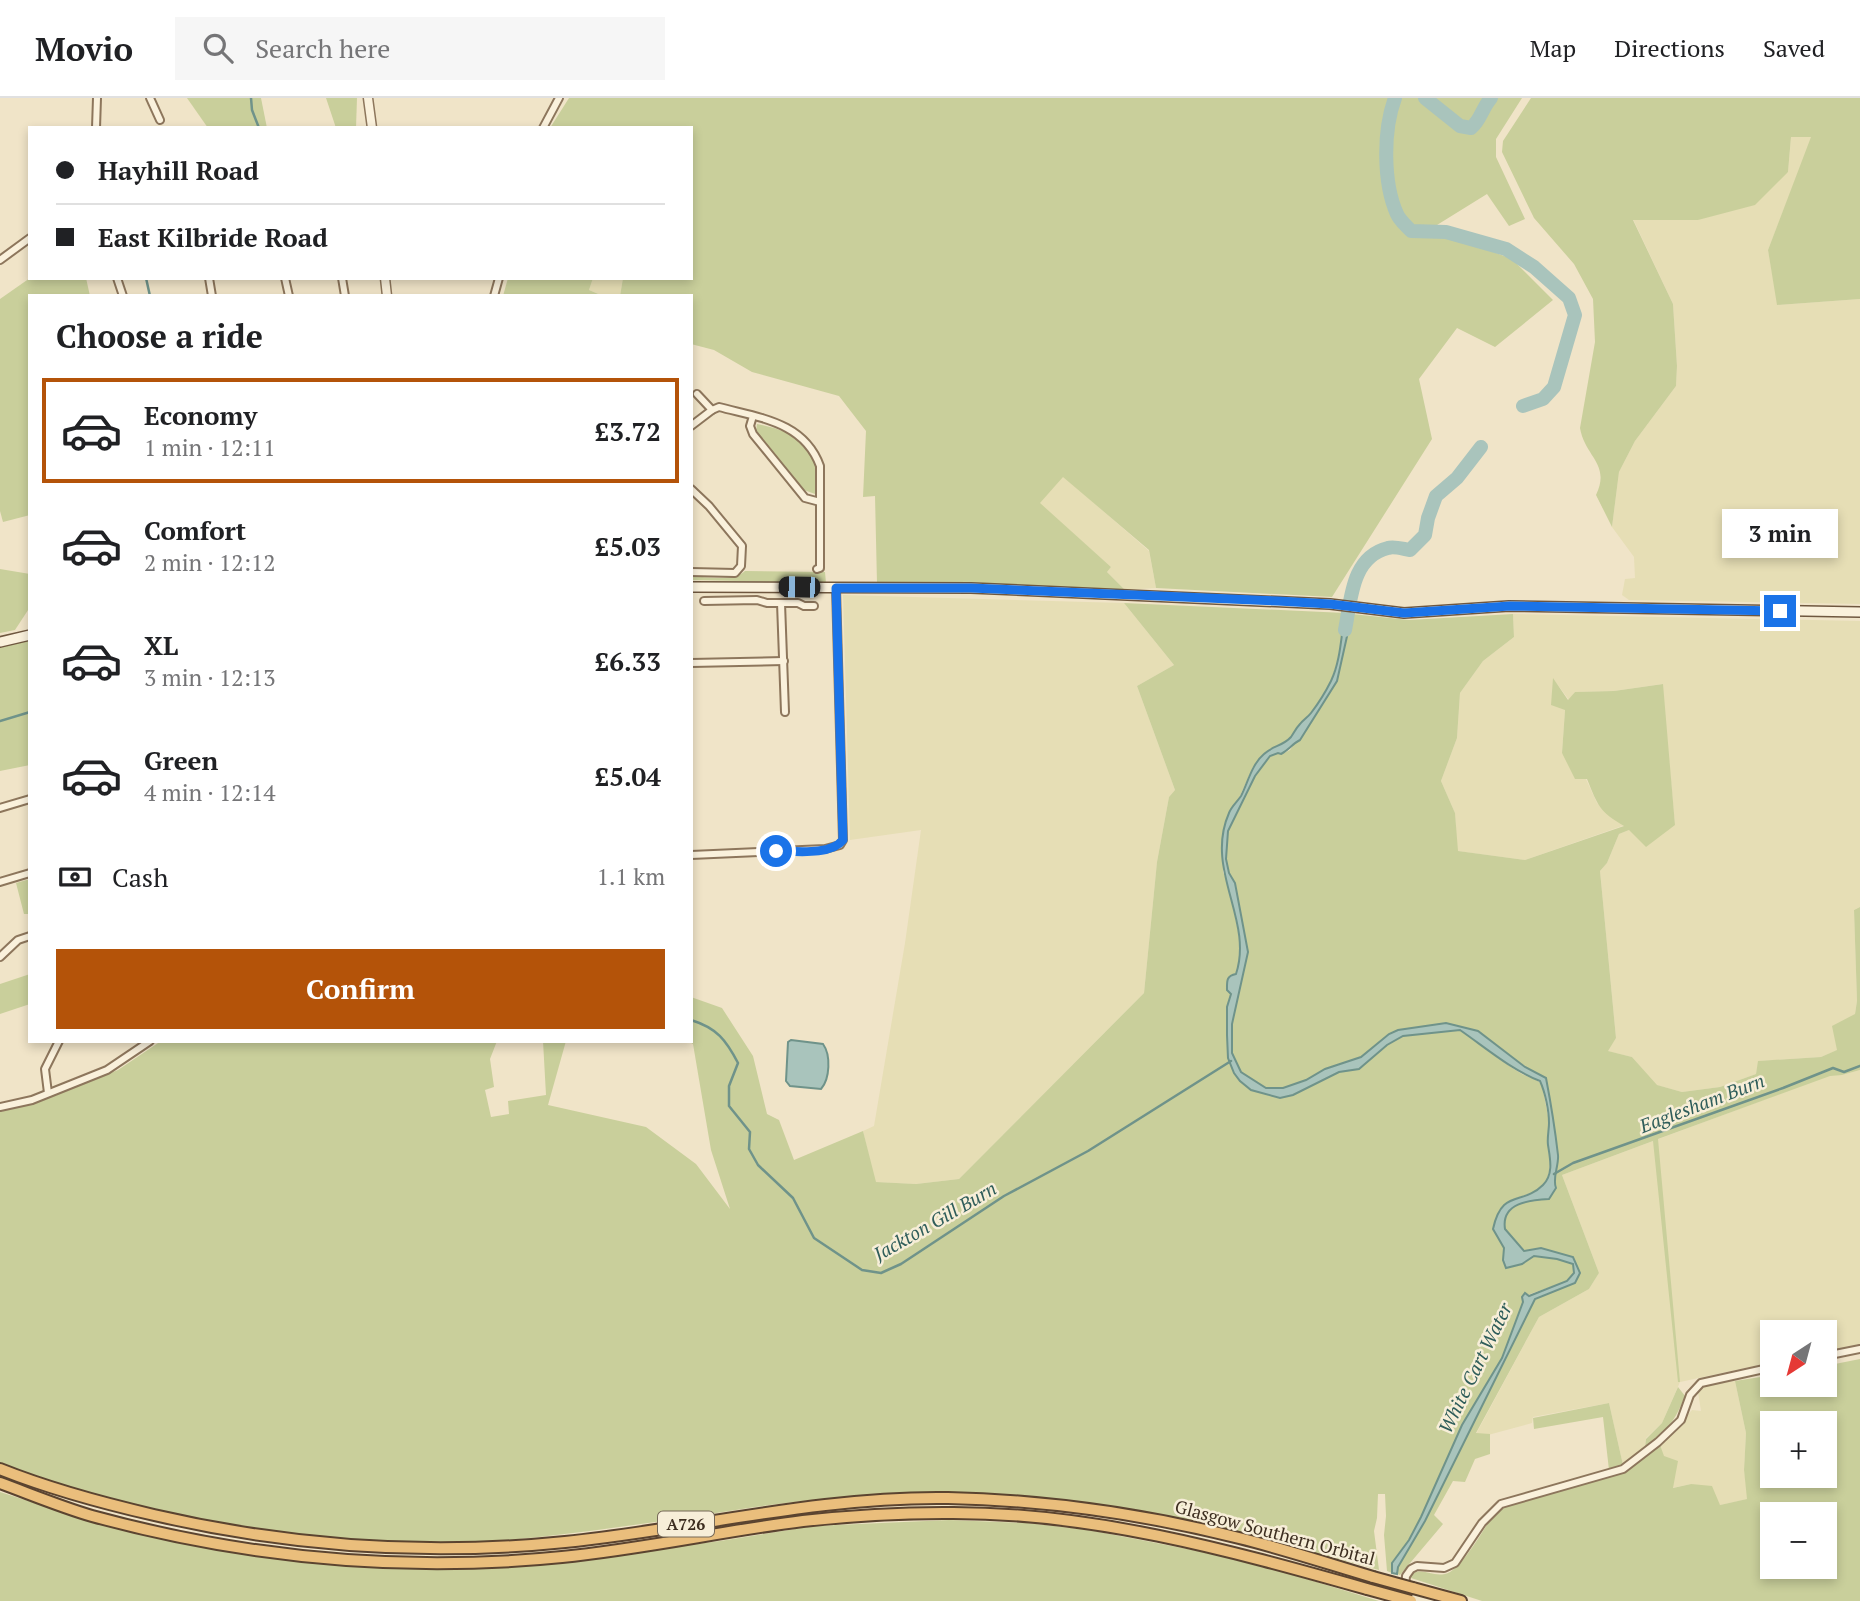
<!DOCTYPE html>
<html lang="en">
<head>
<meta charset="utf-8">
<style>
	:root { --surface:#fff; --page:#f6f6f6; --text:#202124; --muted:#757577; --line:#e0e0e0; --accent:#b45309 }
	body { margin:0; font-family:"PT Serif",serif; background:var(--page); color:var(--text); height:100vh; display:flex; flex-direction:column; font-size:26px; white-space:nowrap }
	* { box-sizing:border-box; margin:0 }
	p { font-size:23px; color:var(--muted) }
	.icon { flex:none; width:38px; height:38px; fill:none; stroke:currentColor; stroke-width:2; stroke-linecap:round; stroke-linejoin:round }
	.map { position:relative; flex:1; overflow:hidden }
	.drawer { position:absolute; left:28px; top:196px; width:665px; height:749px; display:flex; flex-direction:column; background:var(--surface); border-radius:0px; box-shadow:0 4px 10px #0003 }
	.drawer>* { flex:none }
	.hud { position:absolute; left:28px; top:28px; width:665px; height:154px; border-radius:0px; box-shadow:0 4px 10px #0003; display:grid; align-content:center; height:154px; padding:0 28px; background:var(--surface) }
	.needle { width:46px; rotate:216deg }
	.tools { position:absolute; left:1760px; top:1222px; display:grid; gap:14px }
	.tools a { display:grid; place-items:center; width:77px; height:77px; border-radius:0px; background:var(--surface); box-shadow:0 4px 10px #0003; font-size:35px }
	.end { position:absolute; width:32px; height:32px; margin:-16px; border:9px solid #1a73e8; background:#fff; box-shadow:0 0 0 4px #fff }
	.from { border-radius:50% }
	.bubble { position:absolute; height:49px; border-radius:0px; background:var(--surface); box-shadow:0 4px 10px #0003; font-size:23px; font-weight:700; line-height:49px; text-align:center }
	.car { position:absolute; width:21px; height:42px; margin:-21px -10px; border-radius:9px; box-shadow:0 0 5px 2px #0007; background:linear-gradient(#222 24%,#8ab4d8 0 40%,#222 0 76%,#8ab4d8 0 86%,#222 0) }
	.hud b { display:flex; align-items:center; gap:24px; height:66px; font-size:26px }
	.hud b+b { border-top:2px solid var(--line) }
	.hud i { width:18px; height:18px; background:var(--text) }
	ul { padding:0; list-style:none }
	li { display:flex; align-items:center; gap:21px; height:105px; margin:0 14px 10px; padding:0 14px; border:4px solid transparent; border-radius:0px }
	li div { flex:1 }
	li b { display:block; font-size:26px }
	li em { font-style:normal; font-weight:700 }
	li.active { border-color:var(--accent) }
	li>.icon { width:63px; height:63px; stroke-width:1.5 }
	h2 { padding:0 28px; font-size:32px; line-height:84px }
	.pay { display:flex; align-items:center; gap:18px; height:77px; padding:0 28px; font-size:26px }
	.pay p { margin-inline-start:auto }
	.action { display:flex; gap:14px; margin-top:auto; padding:14px 28px }
	.action a { flex:1; height:80px; border-radius:0px; background:var(--accent); color:#fff; font-size:28px; font-weight:700; line-height:80px; text-align:center }
	header { display:flex; align-items:center; gap:42px; box-sizing:border-box; height:98px; padding:0 35px; background:var(--surface); border-bottom:2px solid var(--line) }
	header strong { font-size:33px }
	nav { display:flex; gap:38px; margin-inline-start:auto; font-size:24px }
	.search { width:490px; height:63px; background:var(--page); display:flex; align-items:center; gap:18px; box-sizing:border-box; padding:0 24px; border-radius:0px; color:var(--muted); font-size:26px }
	.map>svg:first-child { display:block }
	.farmland { fill:#e6deb5 }
	.green { fill:#c9cf9b; fill-rule:evenodd }
	.water { fill:#a9c4bc; stroke:#6f938a; stroke-width:2 }
	.lines { fill:none; stroke-linecap:round; stroke-linejoin:round }
	.stream { stroke:#6f938a; stroke-width:2.5 }
	.river { stroke:#a9c4bc; stroke-width:14 }
	.minor-casing { stroke:#8d765c; stroke-width:10 }
	.tertiary-casing { stroke:#8d765c; stroke-width:11 }
	.secondary-casing { stroke:#6f573f; stroke-width:12 }
	.trunk-casing { stroke:#5b4430; stroke-width:14 }
	.minor { stroke:#faf1dc; stroke-width:6 }
	.tertiary { stroke:#faf1dc; stroke-width:8 }
	.secondary { stroke:#faf1dc; stroke-width:9 }
	.trunk { stroke:#eabe7c; stroke-width:10 }
	.trunk-bridge-casing { stroke:#5b4430; stroke-width:14; stroke-linecap:butt }
	.trunk-bridge { stroke:#eabe7c; stroke-width:10 }
	.route { stroke:#1a73e8; stroke-width:9 }
	.labels { text-anchor:middle; stroke-width:5; stroke-linejoin:round; paint-order:stroke }
	.shield { fill:#f7eed8; stroke:#756857; stroke-width:2 }
	.shield-label { font-size:16px; font-weight:bold; fill:#3d2e20 }
	.street-label { font-size:18px; fill:#3d2e20; stroke:#f7eed8 }
	.water-label { font-size:19px; font-style:italic; fill:#2f5d5a; stroke:#f7eed8 }
</style>
</head>
<body>
<header>
<strong>Movio</strong>
<div class="search"><svg class="icon" aria-label="search" viewBox="0 0 24 24"><circle cx="10" cy="10" r="6"/><path d="M15 15l6 6"/></svg>Search here</div>
<nav><a>Map</a><a>Directions</a><a>Saved</a></nav>
</header>
<div class="map">
<svg width="1860" height="1503" viewBox="0 0 1860 1503">
	<rect width="100%" height="100%" fill="#f0e4c8"/>
	<g class="farmland">
		<polygon points="1791,39 1812,39 1768,152 1778,207 1860,201 1860,506 1629,502 1622,497 1625,481 1635,480 1634,459 1612,429 1619,374 1635,343 1676,288 1677,268 1673,206 1633,121 1698,122 1788,74"/>
		<polygon points="593,180 623,180 620,198 603,198 589,192"/>
		<polygon points="1063,378 1149,453 1156,490 1125,492 1107,474 1111,469 1039,405"/>
		<polygon points="843,497 1124,505 1174,567 1137,588 1175,692 1169,699 1157,764 1144,895 959,1081 916,1086 875,1084 863,1033 874,1028 905,845 921,732 850,742"/>
		<polygon points="1513,516 1860,523 1860,809 1854,812 1857,903 1855,916 1838,952 1821,959 1759,963 1756,976 1720,989 1682,994 1656,987 1632,959 1607,953 1616,940 1600,773 1607,765 1619,736 1629,732 1675,727 1662,586 1614,593 1575,594 1569,602 1554,582 1565,611 1562,655 1586,681 1597,705 1625,727 1525,762 1457,753 1455,715 1441,683 1457,640 1460,595 1483,563 1514,539"/>
		<polygon points="1860,972 1860,1246 1825,1253 1825,1234 1773,1234 1773,1264 1680,1284 1662,1325 1646,1340 1645,1349 1623,1367 1609,1305 1533,1319 1532,1325 1488,1337 1476,1336 1539,1219 1589,1191 1599,1175 1562,1077 1830,977 1842,977"/>
		<polygon points="1735,1283 1746,1335 1744,1372 1748,1401 1720,1407 1691,1386 1672,1390 1660,1347 1692,1312 1701,1313 1698,1294 1705,1287"/>
	</g>
	<g class="green">
		<polygon points="187,0 261,0 267,30 208,30"/>
		<polygon points="326,0 357,0 356,30 336,30"/>
		<polygon points="569,0 1522,0 1496,41 1496,59 1525,121 1509,128 1487,96 1416,140 1454,139 1512,161 1553,202 1495,249 1457,230 1419,281 1432,341 1332,499 1156,490 1149,452 1063,379 1040,405 1111,469 1107,474 1125,492 877,485 875,398 863,399 866,333 839,298 752,274 714,252 691,246 691,198 620,198 623,180 691,180 691,30 550,30"/>
		<path d="M1531 0H1860V201L1777 207 1768 152 1811 39H1791L1788 74 1755 107 1698 122H1633L1673 206 1677 268 1676 288 1635 343 1619 374 1612 429 1596 397C1611 366 1585 359 1580 330L1595 244 1593 201 1574 166 1534 120 1502 54 1503 43Z"/>
		<polygon points="30,180 86,180 90,198 30,198 30,417 3,424 0,413 0,201"/>
		<polygon points="508,180 593,180 589,192 603,198 503,198"/>
		<path d="M757 326C779 330 808 339 815 364 817 372 816 383 817 392L815 396 804 392 756 333Z"/>
		<polygon points="0,471 30,476 30,509 15,532 0,535"/>
		<path d="M745 473 825 474 826 485 691 482V478C707 479 733 484 745 473Z"/>
		<path d="M1124 505 1345 515 1339 558 1331 583 1312 615 1300 626 1292 638 1253 669 1239 700 1229 714 1223 774 1229 788 1240 843 1241 859 1227 909 1228 960 1240 983 1270 998 1293 997 1339 974 1359 971 1387 947 1403 938 1460 932C1481 946 1500 963 1522 976 1530 980 1537 980 1542 987L1549 1023 1548 1046 1551 1059 1548 1082 1536 1093 1509 1103 1493 1131 1504 1150 1503 1162 1522 1166 1534 1158 1557 1161 1573 1166 1574 1175 1567 1183 1522 1199 1523 1204 1502 1260 1462 1327 1421 1419 1409 1442 1392 1464V1475L1387 1473 1384 1437 1386 1418 1385 1396H1378L1377 1420 1374 1433 1379 1472C1234 1433 1089 1394 937 1396 876 1397 815 1400 755 1409 683 1420 611 1431 539 1439 516 1441 492 1445 469 1446 310 1450 148 1423 0 1366V1014L39 1003 118 972 161 943H497L490 961 494 989 485 992 491 1019 509 1016 508 1003 546 997 543 943H566L548 1007 646 1029 696 1066 730 1111 711 1052 693 946 688 943H691V899L722 910 753 958 767 1016 779 1022 794 1062 863 1033 876 1084 916 1086 959 1081 1144 895 1157 764 1169 699 1175 692 1137 588 1174 567Z"/>
		<path d="M1352 516 1409 522 1513 516 1514 539 1483 563 1460 595 1457 640 1441 683 1455 715 1458 753 1525 762 1624 728C1599 713 1598 708 1587 681H1575L1562 655 1565 612 1551 607 1553 580 1568 602 1575 594 1614 593 1663 586 1675 727 1646 749 1629 732 1619 736 1607 765 1600 773 1616 940 1608 953 1632 959 1657 987 1682 994 1720 989 1756 976 1758 963 1821 959 1837 952 1832 928 1855 916 1857 903 1854 812 1860 809V972L1842 977 1830 978 1658 1041 1680 1284H1678L1653 1043 1562 1077 1599 1175 1589 1191 1539 1219 1476 1335 1490 1336V1356L1475 1361 1465 1384 1453 1383 1434 1417 1443 1426 1400 1477 1397 1476 1398 1469 1425 1423 1535 1201 1558 1192 1580 1175 1573 1159 1541 1150 1524 1154 1505 1131C1501 1105 1529 1102 1549 1101L1556 1090C1552 1080 1559 1068 1558 1057 1555 1031 1551 1006 1546 980 1519 969 1492 938 1468 930L1389 936 1361 959 1325 971 1306 982 1283 990H1266L1241 974 1232 955V926L1248 854 1235 785 1229 775 1226 761 1228 733 1255 678 1270 658 1279 654 1282 656 1290 652 1337 583Z"/>
		<polygon points="30,541 30,667 0,673 0,549"/>
		<polygon points="30,781 30,818 29,816 24,816 16,785"/>
		<polygon points="30,876 30,906 0,916 0,886"/>
		<path d="M1860 1261V1503H1482L1408 1479C1421 1467 1430 1479 1445 1476 1461 1473 1484 1430 1494 1416L1502 1410 1624 1375 1660 1347 1664 1358 1678 1363 1673 1390 1691 1386 1712 1388 1720 1407 1747 1401 1744 1372 1746 1335 1735 1283 1773 1277V1286H1825V1268ZM1773 1325H1825V1377H1773ZM1773 1416H1825V1468H1773Z"/>
		<path d="M1678 1289 1685 1298C1675 1323 1667 1333 1645 1349L1646 1341 1662 1325Z"/>
		<polygon points="1609,1305 1623,1367 1609,1372 1603,1319 1534,1331 1533,1320"/>
		<polygon points="0,1394 92,1423 207,1450 359,1469 518,1469 720,1443 814,1428 949,1422 1027,1425 1089,1432 1208,1455 1287,1475 1379,1503 0,1503"/>
	</g>
	<g class="water">
		<path d="M1345 515 1352 516 1337 583 1300 642C1292 646 1289 652 1281 656L1278 655 1270 658 1255 678 1228 733 1226 761 1229 775 1235 785 1248 854 1232 926V955L1241 974 1266 990H1283L1306 982 1325 971 1361 959 1389 936 1398 932 1446 925 1478 933 1525 969 1546 980C1551 1006 1555 1031 1558 1057 1559 1068 1552 1080 1556 1090L1549 1101C1529 1102 1501 1105 1505 1131L1524 1153 1541 1150 1573 1159 1580 1175 1575 1185 1535 1201 1425 1423 1398 1469 1397 1476 1392 1475V1465L1409 1442 1421 1419 1462 1327 1502 1260 1523 1204 1522 1199 1525 1195 1529 1198 1567 1183 1574 1175 1573 1166 1557 1161 1534 1158 1522 1166 1506 1170 1503 1162 1504 1150 1493 1131C1502 1090 1522 1108 1543 1087 1554 1076 1550 1060 1548 1047 1547 1040 1549 1032 1549 1025 1549 1012 1545 994 1540 983 1510 971 1486 950 1460 932L1403 938 1387 947 1359 971 1339 974 1293 997 1280 1000 1251 992 1240 983 1234 975 1228 960 1227 937V909L1231 896 1227 892C1227 883 1226 878 1236 876 1254 822 1204 772 1229 715 1231 709 1237 704 1241 698 1248 684 1252 666 1264 656 1272 648 1283 648 1291 639 1294 635 1296 630 1300 626 1303 622 1308 619 1311 615 1318 606 1326 593 1331 583 1341 562 1341 537 1345 515Z"/>
		<path d="M791 942 823 946C831 957 830 981 821 991L790 988 786 983 788 944Z"/>
	</g>
	<g class="lines">
		<g class="stream">
			<polyline points="251,0 252,12 259,30"/>
			<polyline points="146,180 150,198"/>
			<polyline points="0,623 30,614"/>
			<path d="M691 922C717 930 726 942 738 965L729 988V1008L750 1034 749 1051 758 1067 793 1100 814 1140 862 1172 881 1175 901 1166 1004 1098 1088 1053 1231 963"/>
			<polyline points="1554,1076 1573,1065 1783,990 1833,970 1844,974 1860,968"/>
		</g>
		<g class="river">
			<path d="M1395 0C1383 32 1383 85 1397 116 1400 123 1407 128 1411 133L1446 134 1506 151 1534 169 1569 200 1575 217 1554 289 1543 301 1523 308"/>
			<path d="M1425 0 1460 28 1471 30C1481 22 1482 10 1491 0"/>
			<path d="M1345 532C1351 503 1351 459 1388 450 1394 448 1403 451 1410 452L1425 437 1428 420 1436 398 1457 380 1481 349"/>
		</g>
		<g class="minor-casing">
			<g id="minor">
				<polyline points="150,0 160,22"/>
				<polyline points="96,30 97,0"/>
				<polyline points="543,30 559,0"/>
				<polyline points="0,162 30,140"/>
				<polyline points="117,180 123,198"/>
				<polyline points="209,180 212,198"/>
				<polyline points="285,180 289,198"/>
				<polyline points="342,180 345,198"/>
				<polyline points="494,198 499,180"/>
				<polyline points="697,296 712,312"/>
				<polyline points="753,318 750,328 753,336 805,400 820,404"/>
				<path d="M691 328 712 312 719 309C760 320 804 324 820 368V470L817 471"/>
				<polyline points="691,391 709,408 742,448 741,468 735,475 691,474"/>
				<polyline points="704,503 757,502 767,505 798,505 804,508 814,508"/>
				<polyline points="781,505 785,614"/>
				<polyline points="691,565 784,563"/>
				<polyline points="0,710 30,701"/>
				<polyline points="691,757 825,751 840,747 843,742 836,490"/>
				<polyline points="0,784 30,775"/>
				<polyline points="0,859 18,842 30,838"/>
				<polyline points="48,995 45,971 59,943"/>
				<polyline points="0,1009 32,1002 107,972 150,943"/>
				<polyline points="1825,1258 1860,1251"/>
				<polyline points="1404,1502 1406,1478 1411,1471 1417,1468 1444,1470 1455,1465 1482,1425 1501,1406 1623,1371 1658,1344 1681,1322 1690,1297 1701,1285 1773,1269"/>
			</g>
		</g>
		<g class="tertiary-casing">
			<g id="tertiary">
				<polyline points="368,0 372,30"/>
				<polyline points="385,180 387,198"/>
			</g>
		</g>
		<g class="secondary-casing">
			<g id="secondary">
				<polyline points="691,489 971,490 1330,506 1404,515 1509,508 1860,514"/>
				<polyline points="0,544 30,537"/>
			</g>
		</g>
		<g class="trunk-casing">
			<g id="trunk">
				<path d="M0 1371C50 1391 102 1405 154 1417 288 1448 428 1458 565 1444 693 1431 818 1398 948 1400 1045 1402 1144 1416 1239 1440 1284 1451 1329 1466 1373 1479"/>
				<path d="M0 1385C30 1396 61 1409 92 1418 246 1460 403 1475 562 1459 643 1451 723 1433 803 1423 849 1418 896 1415 943 1415 1088 1413 1229 1452 1367 1491"/>
				<polyline points="1413,1490 1461,1503"/>
			</g>
		</g>
		<use href="#minor" class="minor"/>
		<use href="#tertiary" class="tertiary"/>
		<use href="#secondary" class="secondary"/>
		<use href="#trunk" class="trunk"/>
		<g class="trunk-bridge-casing">
			<g id="trunk-bridge">
				<polyline points="1373,1479 1413,1490"/>
				<polyline points="1367,1491 1411,1503"/>
			</g>
		</g>
		<use href="#trunk-bridge" class="trunk-bridge"/>
	</g>
	<g class="lines">
		<path class="route" d="M776 753C795 753 830 758 843 742L836 490H971L1278 503 1330 506 1404 515 1510 508 1780 513"/>
	</g>
	<g class="labels">
		<rect class="shield" x="658" y="1413.5" width="56" height="25" rx="5"/>
		<g class="shield-label">
			<text x="686" y="1432">A726</text>
		</g>
		<g class="street-label">
			<text transform="translate(1275 1435) rotate(15)" y="6">Glasgow Southern Orbital</text>
		</g>
		<g class="water-label">
			<text transform="translate(1702 1005) rotate(-21)" y="7">Eaglesham Burn</text>
			<text transform="translate(935 1123) rotate(-30)" y="7">Jackton Gill Burn</text>
			<text transform="translate(1475 1270) rotate(-64)" y="7">White Cart Water</text>
		</g>
	</g>
</svg>
<div class="tools">
<a><svg class="needle" viewBox="-14 -14 28 28"><path d="M0-13l5 13h-10z" fill="#e53935"/><path d="M0 13l5-13h-10z" fill="#757577"/></svg></a>
<a>+</a>
<a>−</a>
</div>
<i class="end from" style="left:776px;top:753px"></i>
<i class="end" style="left:1780px;top:513px"></i>
<div class="bubble" style="left:1722px;top:411px;width:116px">3 min</div>
<i class="car" style="left:799px;top:489px;rotate:271deg"></i>
<div class="hud">
<b><i class="from"></i>Hayhill Road</b>
<b><i></i>East Kilbride Road</b>
</div>
<section class="drawer">
<h2>Choose a ride</h2>
<ul>
<li class="active"><svg class="icon" aria-label="car" viewBox="0 0 24 24"><path d="M5 17H2v-5l4-1 3-4h7l3 4 3 1v5h-3M9 17h6M6 11h13"/><circle cx="7" cy="17" r="2"/><circle cx="17" cy="17" r="2"/></svg><div><b>Economy</b><p>1 min · 12:11</p></div><em>£3.72</em></li>
<li><svg class="icon" aria-label="car" viewBox="0 0 24 24"><path d="M5 17H2v-5l4-1 3-4h7l3 4 3 1v5h-3M9 17h6M6 11h13"/><circle cx="7" cy="17" r="2"/><circle cx="17" cy="17" r="2"/></svg><div><b>Comfort</b><p>2 min · 12:12</p></div><em>£5.03</em></li>
<li><svg class="icon" aria-label="car" viewBox="0 0 24 24"><path d="M5 17H2v-5l4-1 3-4h7l3 4 3 1v5h-3M9 17h6M6 11h13"/><circle cx="7" cy="17" r="2"/><circle cx="17" cy="17" r="2"/></svg><div><b>XL</b><p>3 min · 12:13</p></div><em>£6.33</em></li>
<li><svg class="icon" aria-label="car" viewBox="0 0 24 24"><path d="M5 17H2v-5l4-1 3-4h7l3 4 3 1v5h-3M9 17h6M6 11h13"/><circle cx="7" cy="17" r="2"/><circle cx="17" cy="17" r="2"/></svg><div><b>Green</b><p>4 min · 12:14</p></div><em>£5.04</em></li>
</ul>
<div class="pay"><svg class="icon" aria-label="cash" viewBox="0 0 24 24"><path d="M3 7h18v10H3z"/><circle cx="12" cy="12" r="2"/></svg>Cash<p>1.1 km</p></div>
<div class="action"><a>Confirm</a></div>
</section>
</div>
</body>
</html>
